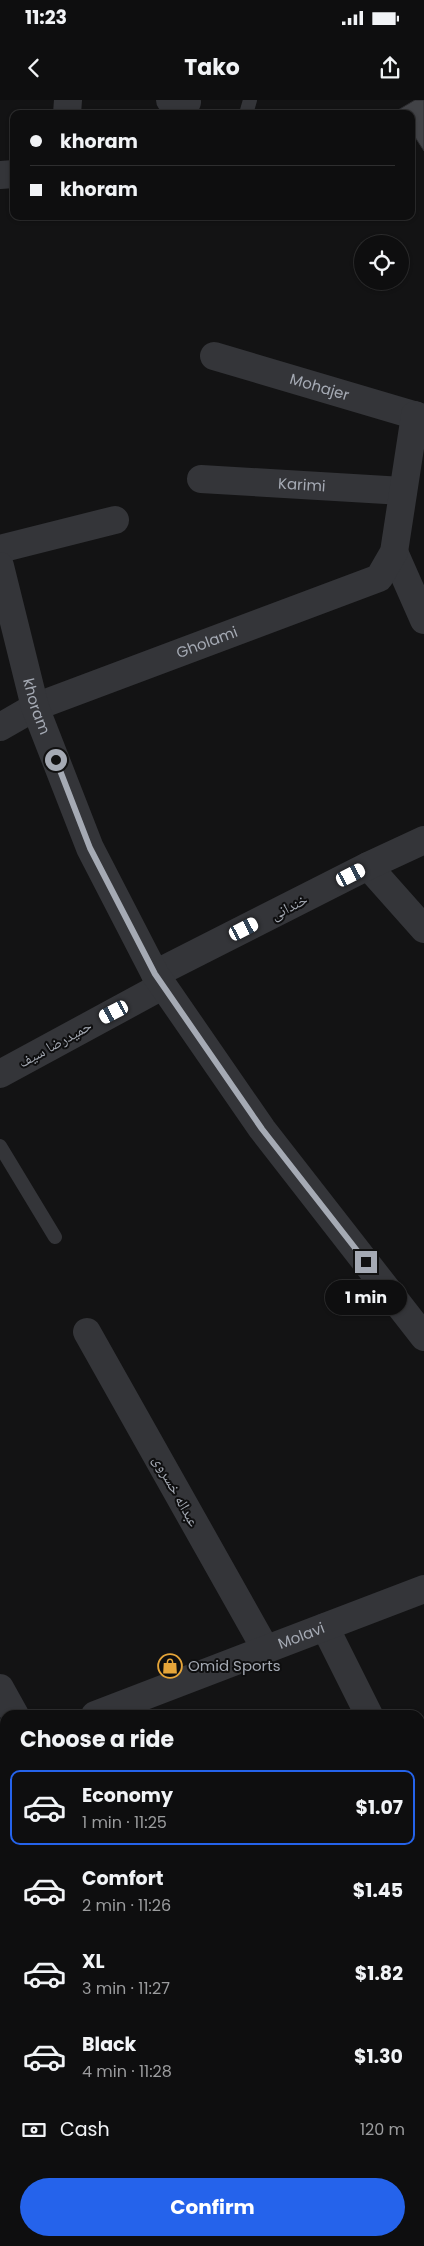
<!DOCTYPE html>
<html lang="en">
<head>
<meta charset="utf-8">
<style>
	:root { --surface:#0e0e0f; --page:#1c1c1d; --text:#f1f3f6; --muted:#9b9c9e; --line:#2e2e2f; --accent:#2563eb }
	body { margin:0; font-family:Poppins,"Noto Naskh Arabic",sans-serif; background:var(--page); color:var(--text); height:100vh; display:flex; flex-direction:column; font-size:19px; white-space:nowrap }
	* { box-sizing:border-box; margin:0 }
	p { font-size:16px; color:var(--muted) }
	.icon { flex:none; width:28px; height:28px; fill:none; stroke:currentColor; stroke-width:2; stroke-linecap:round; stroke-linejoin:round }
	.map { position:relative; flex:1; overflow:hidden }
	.sheet { position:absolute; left:0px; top:1610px; width:425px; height:536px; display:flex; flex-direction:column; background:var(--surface); border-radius:15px 15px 0 0; box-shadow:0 1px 4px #0004,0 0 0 1px var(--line) }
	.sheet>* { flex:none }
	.hud { position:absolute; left:10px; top:10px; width:405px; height:110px; border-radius:10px; box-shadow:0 1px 4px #0004,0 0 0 1px var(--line); display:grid; align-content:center; height:110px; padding:0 20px; background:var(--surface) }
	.controls { position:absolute; left:354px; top:135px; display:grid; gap:10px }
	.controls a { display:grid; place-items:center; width:55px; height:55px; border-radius:50%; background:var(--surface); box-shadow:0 1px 4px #0004,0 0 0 1px var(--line); font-size:25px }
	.end { position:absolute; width:22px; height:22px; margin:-11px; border:6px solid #a5aab4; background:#111; box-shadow:0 0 0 2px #111 }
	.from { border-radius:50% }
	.bubble { position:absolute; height:35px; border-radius:18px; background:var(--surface); box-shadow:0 1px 4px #0004,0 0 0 1px var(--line); font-size:16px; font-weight:700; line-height:35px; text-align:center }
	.car { position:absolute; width:15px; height:30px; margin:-15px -8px; border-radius:6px; box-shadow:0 0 4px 1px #0007; background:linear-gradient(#fff 24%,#345 0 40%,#fff 0 76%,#345 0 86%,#fff 0) }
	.hud b { display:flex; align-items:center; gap:18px; height:48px; font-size:19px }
	.hud b+b { border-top:1px solid var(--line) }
	.hud i { width:12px; height:12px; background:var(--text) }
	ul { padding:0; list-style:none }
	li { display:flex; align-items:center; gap:15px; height:75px; margin:0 10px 8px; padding:0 10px; border:2px solid transparent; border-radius:10px }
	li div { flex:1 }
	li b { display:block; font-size:19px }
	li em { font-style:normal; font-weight:700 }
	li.selected { border-color:var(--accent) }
	li>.icon { width:45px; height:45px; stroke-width:1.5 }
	h2 { padding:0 20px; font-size:22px; line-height:60px }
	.pay { display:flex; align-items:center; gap:12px; height:55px; padding:0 20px; font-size:19px }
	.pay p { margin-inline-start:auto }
	.button { display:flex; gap:10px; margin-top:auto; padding:10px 20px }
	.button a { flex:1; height:58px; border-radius:30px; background:var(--accent); color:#fff; font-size:20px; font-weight:700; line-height:58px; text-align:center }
	.status { display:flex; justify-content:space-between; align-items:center; height:35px; padding:0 25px; background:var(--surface); direction:ltr }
	.status svg { height:14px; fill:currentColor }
	header { display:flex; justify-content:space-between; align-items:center; height:65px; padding:0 20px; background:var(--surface); font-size:22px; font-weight:700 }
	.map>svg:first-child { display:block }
	.building { fill:#424347; stroke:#2d2d30 }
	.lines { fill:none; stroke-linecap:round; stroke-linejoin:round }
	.path { stroke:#3a3c40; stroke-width:3; stroke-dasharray:2.5 4; stroke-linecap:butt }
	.service { stroke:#343539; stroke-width:14 }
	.minor { stroke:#343539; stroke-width:28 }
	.tertiary { stroke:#343539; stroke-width:28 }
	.route { stroke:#a5aab4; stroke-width:6 }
	.labels { text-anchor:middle; stroke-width:4; stroke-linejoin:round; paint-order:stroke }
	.street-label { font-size:15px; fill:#a5aab4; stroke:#0e0e0f }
	.poi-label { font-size:15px; fill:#a5aab4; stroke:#0e0e0f; text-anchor:start }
</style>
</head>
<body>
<div class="status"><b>11:23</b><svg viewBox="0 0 49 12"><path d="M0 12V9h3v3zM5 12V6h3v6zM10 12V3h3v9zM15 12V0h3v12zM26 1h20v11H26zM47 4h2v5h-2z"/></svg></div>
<header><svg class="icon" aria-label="back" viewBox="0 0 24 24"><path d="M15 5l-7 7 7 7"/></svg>Tako<svg class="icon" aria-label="share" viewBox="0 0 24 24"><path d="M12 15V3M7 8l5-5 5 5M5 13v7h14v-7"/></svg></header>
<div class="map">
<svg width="424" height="2146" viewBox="0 0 424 2146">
	<rect width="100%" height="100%" fill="#131314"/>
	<polygon class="building" points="415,0 424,0 424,51 411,31 411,14 400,14 398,10"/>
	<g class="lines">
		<polyline class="path" points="420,1920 424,1917"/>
		<g class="service">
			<polyline points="246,14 250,0"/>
			<polyline points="0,1046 55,1137"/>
			<polyline points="21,2146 23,2141"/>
		</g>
		<g class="minor">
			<polyline points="170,0 187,2"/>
			<polyline points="67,14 68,0"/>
			<polyline points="0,75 14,74"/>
			<path id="s1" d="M214 256 424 318"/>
			<path id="s2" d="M201 379 403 391"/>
			<polyline points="0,449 115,420"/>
			<polyline points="394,452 424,520"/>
			<path id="s3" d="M0 627 35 607 379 478 394 452 415 315"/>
			<polyline points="368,766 424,829"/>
			<polyline points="155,874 368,766 424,740"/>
			<polyline points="0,974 162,886"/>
			<polyline points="87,1232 266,1550"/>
			<polyline points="325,1527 369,1615"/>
			<polyline points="0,1588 15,1615"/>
			<polyline points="420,1716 424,1724"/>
			<polyline points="420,1761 424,1759"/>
			<polyline points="0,1961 5,1965"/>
			<polyline points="239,2141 241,2146"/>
			<polyline points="406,2146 412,2141"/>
		</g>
		<g class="tertiary">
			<path id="s4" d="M0 466 35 607 90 748 155 874 262 1029 424 1237"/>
			<path id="s5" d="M95 1615 424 1489"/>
			<polyline points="0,1651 5,1649"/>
		</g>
	</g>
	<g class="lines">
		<polyline class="route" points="56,660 90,748 155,874 262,1029 366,1162"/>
	</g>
	<defs>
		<g id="shop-ring" transform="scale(1.25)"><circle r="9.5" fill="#0e0e0f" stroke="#e6a539" stroke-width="1.5"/><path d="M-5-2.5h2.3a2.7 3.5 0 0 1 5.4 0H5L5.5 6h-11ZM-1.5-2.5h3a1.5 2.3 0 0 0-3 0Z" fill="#e6a539"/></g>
	</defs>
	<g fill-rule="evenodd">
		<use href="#shop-ring" x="170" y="1566"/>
	</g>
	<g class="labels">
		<g class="street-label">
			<text dy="5" stroke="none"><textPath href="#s1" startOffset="110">Mohajer</textPath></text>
			<text dy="5" stroke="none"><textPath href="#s2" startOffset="101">Karimi</textPath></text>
			<text dy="5" stroke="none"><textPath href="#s3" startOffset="224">Gholami</textPath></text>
			<text dy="5" stroke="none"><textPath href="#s4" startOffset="145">khoram</textPath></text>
			<text transform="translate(289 807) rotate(-27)" y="5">خندانی</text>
			<text transform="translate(55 944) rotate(-29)" y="5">حمیدرضا سیف</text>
			<text transform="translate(176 1391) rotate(61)" y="5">عبداله خسروی</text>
			<text dy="5" stroke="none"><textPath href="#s5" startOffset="221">Molavi</textPath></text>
		</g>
		<g class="poi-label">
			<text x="188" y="1571">Omid Sports</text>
		</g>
	</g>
</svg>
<div class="controls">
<a><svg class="icon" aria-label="locate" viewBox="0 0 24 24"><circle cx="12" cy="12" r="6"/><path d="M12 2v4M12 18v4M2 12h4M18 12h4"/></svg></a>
</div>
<i class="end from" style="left:56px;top:660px"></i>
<i class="end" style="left:366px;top:1162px"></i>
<div class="bubble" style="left:325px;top:1180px;width:82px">1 min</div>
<i class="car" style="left:351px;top:775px;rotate:63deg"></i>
<i class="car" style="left:244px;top:829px;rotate:63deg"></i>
<i class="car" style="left:114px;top:912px;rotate:242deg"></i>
<div class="hud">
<b><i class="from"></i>khoram</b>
<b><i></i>khoram</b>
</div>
<section class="sheet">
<h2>Choose a ride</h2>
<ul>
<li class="selected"><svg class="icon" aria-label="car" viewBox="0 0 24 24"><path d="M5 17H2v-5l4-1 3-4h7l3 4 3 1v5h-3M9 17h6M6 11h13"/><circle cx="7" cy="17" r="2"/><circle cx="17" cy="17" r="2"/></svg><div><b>Economy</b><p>1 min · 11:25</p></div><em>$1.07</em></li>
<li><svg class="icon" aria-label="car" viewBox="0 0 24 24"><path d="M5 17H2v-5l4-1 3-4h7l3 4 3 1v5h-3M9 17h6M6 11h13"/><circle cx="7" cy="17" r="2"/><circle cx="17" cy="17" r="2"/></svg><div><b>Comfort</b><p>2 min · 11:26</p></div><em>$1.45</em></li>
<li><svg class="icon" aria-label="car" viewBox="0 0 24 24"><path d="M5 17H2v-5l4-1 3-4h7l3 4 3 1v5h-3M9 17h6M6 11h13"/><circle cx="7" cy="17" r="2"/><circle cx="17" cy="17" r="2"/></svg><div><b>XL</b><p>3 min · 11:27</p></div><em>$1.82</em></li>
<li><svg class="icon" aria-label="car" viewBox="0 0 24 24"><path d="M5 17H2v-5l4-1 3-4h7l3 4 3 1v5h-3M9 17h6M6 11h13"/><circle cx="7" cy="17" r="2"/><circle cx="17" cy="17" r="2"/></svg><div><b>Black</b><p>4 min · 11:28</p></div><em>$1.30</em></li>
</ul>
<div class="pay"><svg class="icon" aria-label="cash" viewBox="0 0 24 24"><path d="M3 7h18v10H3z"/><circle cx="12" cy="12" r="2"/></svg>Cash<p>120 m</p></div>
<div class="button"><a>Confirm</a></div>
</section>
</div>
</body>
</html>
